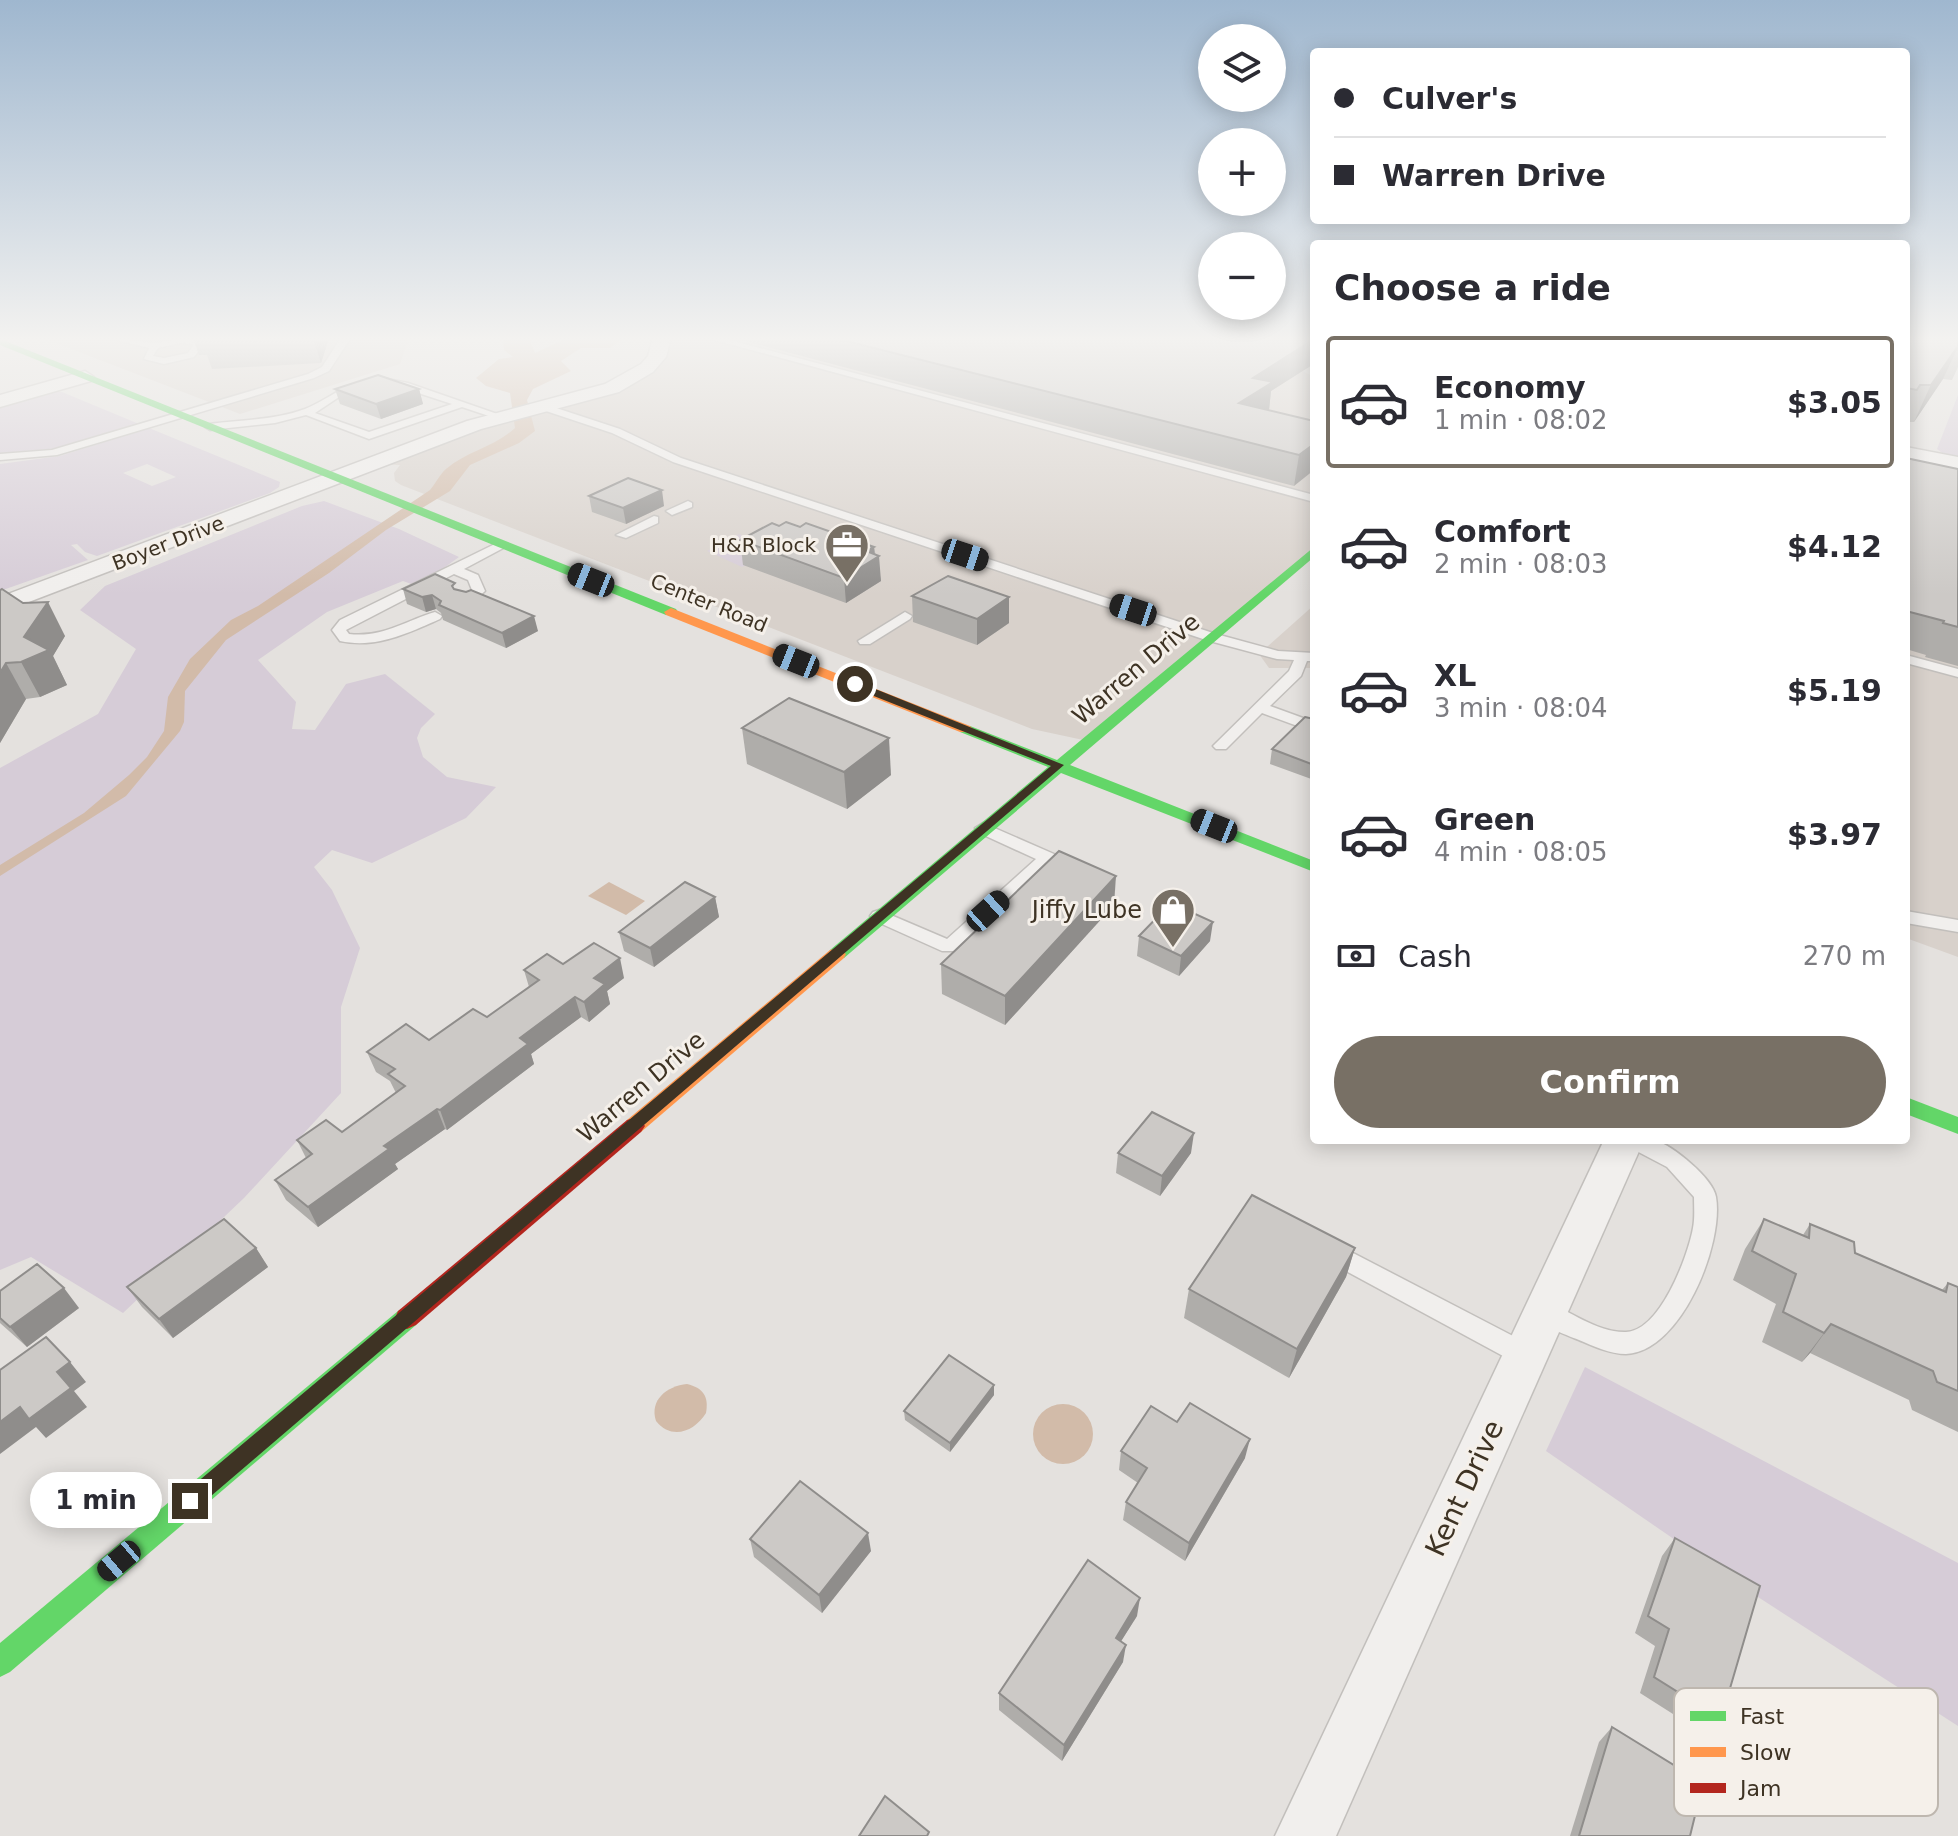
<!DOCTYPE html>
<html lang="en">
<head>
<meta charset="utf-8">
<style>
	:root { --surface:#fff; --page:#f2f2f3; --text:#2b2b33; --muted:#7c7c81; --line:#e1e1e2; --accent:#787065 }
	body { margin:0; font-family:"DejaVu Sans",sans-serif; background:var(--page); color:var(--text); height:100vh; display:flex; flex-direction:column; font-size:30px; white-space:nowrap }
	* { box-sizing:border-box; margin:0 }
	p { font-size:26px; color:var(--muted) }
	.icon { flex:none; width:44px; height:44px; fill:none; stroke:currentColor; stroke-width:2; stroke-linecap:round; stroke-linejoin:round }
	.map { position:relative; flex:1; overflow:hidden }
	.drawer { position:absolute; left:1310px; top:240px; width:600px; height:904px; display:flex; flex-direction:column; background:var(--surface); border-radius:8px; box-shadow:0 4px 20px #0003 }
	.drawer>* { flex:none }
	.hud { position:absolute; left:1310px; top:48px; width:600px; height:176px; border-radius:8px; box-shadow:0 4px 20px #0003; display:grid; align-content:center; height:176px; padding:0 24px; background:var(--surface) }
	.buttons { position:absolute; left:1198px; top:24px; display:grid; gap:16px }
	.buttons a { display:grid; place-items:center; width:88px; height:88px; border-radius:50%; background:var(--surface); box-shadow:0 4px 20px #0003; font-size:40px }
	.end { position:absolute; width:36px; height:36px; margin:-18px; border:10px solid #3e3324; background:#fff; box-shadow:0 0 0 4px #fff }
	.from { border-radius:50% }
	.bubble { position:absolute; height:56px; border-radius:28px; background:var(--surface); box-shadow:0 4px 20px #0003; font-size:26px; font-weight:800; line-height:56px; text-align:center }
	.car { position:absolute; width:24px; height:48px; margin:-24px -12px; border-radius:10px; box-shadow:0 0 6px 2px #0007; background:linear-gradient(#222 24%,#8ab4d8 0 40%,#222 0 76%,#8ab4d8 0 86%,#222 0) }
	.hud b { display:flex; align-items:center; gap:28px; height:76px; font-size:30px }
	.hud b+b { border-top:2px solid var(--line) }
	.hud i { width:20px; height:20px; background:var(--text) }
	ul { padding:0; list-style:none }
	li { display:flex; align-items:center; gap:24px; height:132px; margin:0 16px 12px; padding:0 8px; border:4px solid transparent; border-radius:8px }
	li div { flex:1 }
	li b { display:block; font-size:30px }
	li em { font-style:normal; font-weight:800 }
	li.selected { border-color:var(--accent) }
	li>.icon { width:72px; height:72px; stroke-width:1.5 }
	h2 { padding:0 24px; font-size:36px; line-height:96px }
	.pay { display:flex; align-items:center; gap:20px; height:88px; padding:0 24px; font-size:30px }
	.pay p { margin-inline-start:auto }
	.button { display:flex; gap:16px; margin-top:auto; padding:16px 24px }
	.button a { flex:1; height:92px; border-radius:48px; background:var(--accent); color:#fff; font-size:32px; font-weight:800; line-height:92px; text-align:center }
	.map>svg:first-child { display:block }
	.built { fill:#d8d1cb }
	.green { fill:#d6ccd7; fill-rule:evenodd }
	.water { fill:#d2bba9 }
	.lines { fill:none; stroke-linecap:round; stroke-linejoin:round }
	.lane-casing { stroke:#c2bfbc; stroke-width:3 }
	.street-casing { stroke:#c2bfbc; stroke-width:3 }
	.lane { fill:#f1efed; fill-rule:evenodd }
	.street { fill:#f1efed; fill-rule:evenodd }
	.fast { fill:#63d668; fill-rule:evenodd }
	.slow { fill:#ff974d; fill-rule:evenodd }
	.jam { fill:#b3261e; fill-rule:evenodd }
	.wall { fill:#afadaa }
	.shaded-wall { fill:#8f8d8b }
	.building { fill:#ccc9c6; stroke:#8f8d8b; stroke-width:2 }
	.route { fill:#3e3324 }
	.labels { text-anchor:middle; stroke-width:6; stroke-linejoin:round; paint-order:stroke }
	.far-street-label { font-size:20px; fill:#3e3324; stroke:#f5f0ea }
	.far-poi-label { font-size:20px; fill:#3e3324; stroke:#f5f0ea; text-anchor:end }
	.street-label { font-size:24px; fill:#3e3324; stroke:#f5f0ea }
	.poi-label { font-size:24px; fill:#3e3324; stroke:#f5f0ea; text-anchor:end }
	.near-street-label { font-size:28px; fill:#3e3324; stroke:#f5f0ea }
	.key { fill:#f5f0ea; stroke:#beb7af; stroke-width:2 }
	.key-label { font-size:22px; fill:#3e3324 }
</style>
</head>
<body>
<div class="map">
<svg width="1958" height="1836" viewBox="0 0 1958 1836">
	<rect width="100%" height="100%" fill="#e4e1de"/>
	<g class="built">
		<polygon points="43,338 409,338 400,364 240,414"/>
		<polygon points="662,338 1164,338 1297,368 1314,377 1314,550 1088,741 1032,729 401,485 395,481 394,473 400,465 377,464 474,425 630,379 661,347"/>
		<polygon points="1906,479 1958,490 1958,957 1906,938"/>
		<polygon points="1314,605 1314,668 1269,668 1259,654"/>
	</g>
	<g class="green">
		<polygon points="53,392 62,392 139,424 61,448 0,453 0,405"/>
		<polygon points="1958,395 1958,465 1937,449"/>
		<path d="M149 428 280 482 279 487 270 493 97 556 85 552 77 544 71 545 88 560 0 591V464L60 456ZM147 464 176 477 152 486 123 473Z"/>
		<polygon points="324,501 399,529 459,557 434,575 414,585 403,581 327,612 258,660 296,702 292,729 315,730 346,684 385,674 435,714 421,728 417,738 423,757 447,777 496,787 466,818 372,863 332,850 314,867 332,890 360,948 341,1007 341,1093 244,1198 123,1313 31,1257 0,1270 0,768 98,714 136,649 80,610 105,586 302,506"/>
		<polygon points="739,534 778,548 742,567 707,551"/>
		<polygon points="1585,1367 1958,1563 1958,1726 1758,1597 1546,1451"/>
	</g>
	<g class="water">
		<path d="M503 338H529L535 353 567 338H624L610 348H581L561 361 571 371 533 389 527 400 535 431 519 443 470 465 450 491 386 530 329 573 226 640 185 691 184 722 180 731 126 796 0 876V865L84 813 129 775 147 757 164 731 168 697 190 659 231 620 258 606 430 490C436 483 440 474 446 469 467 451 495 447 515 428L510 393 486 386 476 378 499 359 513 357 504 350Z"/>
		<polygon points="609,882 645,901 626,915 588,896"/>
		<path d="M687 1384C703 1388 709 1396 706 1413 695 1431 672 1441 656 1421 649 1400 667 1386 687 1384Z"/>
		<circle cx="1063" cy="1434" r="30"/>
	</g>
	<g class="lines">
		<g class="lane-casing">
			<g id="lane">
				<path d="M109 338 155 343 186 338 205 342 194 357 164 364 144 359 149 348ZM180 343 194 344 188 353 164 358 153 356 158 348Z"/>
				<polygon points="341,338 350,339 329,371 314,378 57,455 0,460 0,454 52,450 308,374 322,367"/>
				<polygon points="707,338 722,338 1314,495 1314,502"/>
				<path d="M382 378 408 383 506 417 501 420 462 407 369 439 306 415 275 423 210 430 205 427 210 424C241 420 275 420 305 409 323 402 338 389 357 383L362 386 360 388 339 397 315 413 369 432 452 404 403 388 379 383V379Z"/>
				<polygon points="544,404 620,429 681,458 1216,634 1278,651 1314,653 1314,661 1307,661 1301,676 1270,706 1314,722 1314,732 1262,713 1226,749 1216,749 1213,746 1289,671 1294,660 1277,659 1206,640 673,462 612,433 540,409 540,405"/>
				<polygon points="688,501 692,503 692,507 672,515 666,511"/>
				<polygon points="654,516 658,517 658,523 626,538 616,535"/>
				<path d="M499 542 509 545 464 569 478 575 485 591 471 604 459 601 472 590 468 580 454 574 346 630 349 634C382 638 405 621 435 612L442 616 440 619C408 633 376 649 340 641L332 630 340 620Z"/>
				<polygon points="905,612 912,616 910,619 870,644 860,644 858,641"/>
				<polygon points="1906,655 1958,669 1958,677 1906,663"/>
				<polygon points="983,823 1054,854 1057,858 956,951 942,951 873,920 870,916 873,912 879,910 947,939 1036,859 977,832 975,828"/>
				<polygon points="1906,911 1958,920 1958,932 1906,923"/>
				<path d="M1624 1140C1634 1140 1646 1138 1655 1140 1673 1146 1713 1178 1716 1197 1724 1244 1681 1352 1626 1354 1610 1354 1593 1346 1579 1340 1564 1334 1540 1326 1533 1312L1537 1305 1545 1301C1570 1311 1598 1333 1626 1332 1660 1331 1688 1256 1693 1228 1695 1218 1694 1207 1694 1197L1667 1167 1627 1146Z"/>
				<polygon points="1330,1241 1534,1347 1537,1355 1534,1363 1525,1366 1516,1363 1322,1258 1318,1251 1322,1244"/>
			</g>
		</g>
		<g class="street-casing">
			<g id="street">
				<polygon points="653,338 671,338 666,357 653,372 619,392 481,429 0,613 0,597 467,421 605,384 641,364 648,356"/>
				<polygon points="85,371 94,377 91,381 0,407 0,395"/>
				<polygon points="1906,447 1958,457 1958,469 1906,459"/>
				<polygon points="1604,1140 1644,1140 1336,1836 1275,1836"/>
			</g>
		</g>
		<use href="#lane" class="lane"/>
		<use href="#street" class="street"/>
		<g class="fast">
			<polygon points="0,339 676,609 678,612 676,615 666,615 0,345"/>
			<polygon points="1314,547 1314,557 1070,765 1314,861 1314,872 1061,773 844,958 830,958 828,954 830,950 1048,767 960,732 960,726 970,726 1057,760"/>
			<polygon points="1906,1097 1958,1117 1958,1134 1906,1114"/>
			<polygon points="407,1307 416,1311 419,1318 416,1325 10,1672 0,1677 0,1643 398,1311"/>
		</g>
		<g class="slow">
			<polygon points="671,608 970,726 973,729 970,732 960,732 666,615 664,612"/>
			<polygon points="837,948 846,954 844,958 641,1132 634,1134 627,1132 623,1126 627,1120 830,950"/>
		</g>
		<polygon class="jam" points="634,1118 641,1120 645,1126 641,1132 416,1325 407,1329 398,1325 395,1318 398,1311 627,1120"/>
	</g>
	<g class="wall">
		<polygon points="193,338 329,338 321,363 212,369 207,355 199,355"/>
		<polygon points="734,338 970,338 1006,340 1314,338 1314,365 1312,365 1271,391 1269,410 1314,421 1294,486"/>
		<polygon points="1906,338 1958,338 1958,367 1952,380 1943,379 1914,422 1906,422"/>
		<polygon points="335,389 419,389 423,404 381,419 340,404"/>
		<polygon points="1906,458 1958,469 1958,666 1925,657 1926,655 1906,649"/>
		<polygon points="589,496 664,506 626,524 592,512"/>
		<polygon points="779,526 800,527 874,547 881,581 846,603 743,565 740,540"/>
		<polygon points="403,589 457,590 538,631 506,648 443,620 441,613 436,609 426,612 407,604"/>
		<polygon points="0,590 23,603 65,636 53,656 67,685 40,697 26,699 0,743"/>
		<polygon points="912,596 1009,597 1009,623 977,645 913,622"/>
		<polygon points="1314,719 1314,780 1270,764 1272,749"/>
		<polygon points="742,728 891,775 847,809 747,764"/>
		<polygon points="715,897 719,917 654,967 624,951 619,932"/>
		<polygon points="1114,905 1005,1025 942,994 941,964"/>
		<polygon points="1139,936 1210,941 1179,976 1137,956"/>
		<polygon points="563,964 624,978 607,991 610,1004 589,1022 581,1017 531,1054 534,1064 447,1130 445,1129 395,1164 398,1169 318,1227 286,1200 275,1180 306,1158 297,1140 342,1132 396,1093 390,1081 376,1072 367,1052 429,1040 487,1017 529,987 524,970"/>
		<polygon points="1118,1153 1191,1153 1160,1196 1116,1173"/>
		<polygon points="1764,1219 1803,1235 1810,1224 1855,1253 1942,1290 1948,1283 1958,1287 1958,1432 1912,1410 1909,1400 1810,1353 1802,1362 1762,1342 1776,1304 1733,1280 1745,1249"/>
		<polygon points="256,1248 268,1267 173,1338 142,1307 127,1287"/>
		<polygon points="1355,1248 1346,1277 1289,1378 1184,1318 1189,1289"/>
		<polygon points="0,1291 79,1308 27,1347 0,1323"/>
		<polygon points="994,1395 950,1452 905,1420 904,1411"/>
		<polygon points="1177,1422 1245,1458 1185,1561 1123,1520 1126,1502 1138,1483 1119,1470 1121,1451"/>
		<polygon points="1675,1538 1721,1719 1706,1735 1640,1693 1655,1646 1635,1633 1662,1556"/>
		<polygon points="750,1539 871,1551 822,1613 754,1557"/>
		<polygon points="1137,1616 1121,1641 1123,1662 1062,1761 999,1710 999,1693"/>
		<polygon points="1612,1727 1690,1836 1570,1836 1599,1742"/>
	</g>
	<g class="shaded-wall">
		<polygon points="313,338 329,338 321,363"/>
		<polygon points="1952,338 1958,338 1958,347 1943,379 1914,422"/>
		<polygon points="1314,339 1312,365 1271,391 1269,410 1239,403 1253,378"/>
		<polygon points="419,389 423,404 381,419 376,404"/>
		<polygon points="1314,444 1314,470 1294,486 1299,455"/>
		<polygon points="662,490 664,506 626,524 623,508"/>
		<polygon points="874,547 875,559 879,556 881,581 846,603 844,578 866,551"/>
		<polygon points="432,595 436,609 426,612 422,597"/>
		<polygon points="1009,597 1009,623 977,645 977,619"/>
		<polygon points="48,602 65,636 53,656 67,685 40,697 21,662 24,637"/>
		<polygon points="534,616 538,631 506,648 502,633"/>
		<polygon points="6,663 26,699 0,743 0,673"/>
		<polygon points="889,738 891,775 847,809 844,772"/>
		<polygon points="1116,876 1114,905 1005,1025 1005,996"/>
		<polygon points="715,897 719,917 654,967 650,948"/>
		<polygon points="1213,922 1210,941 1179,976 1181,956"/>
		<polygon points="620,958 624,978 607,991 610,1004 589,1022 584,1002 594,978"/>
		<polygon points="575,997 581,1017 531,1054 534,1064 447,1130 440,1110 520,1038"/>
		<polygon points="437,1109 445,1129 395,1164 398,1169 318,1227 308,1207 384,1146"/>
		<polygon points="1194,1133 1191,1153 1160,1196 1162,1176"/>
		<polygon points="256,1248 268,1267 173,1338 159,1319"/>
		<polygon points="1355,1248 1346,1277 1289,1378 1297,1349"/>
		<polygon points="64,1288 79,1308 27,1347 10,1327"/>
		<polygon points="1831,1324 1810,1353 1802,1362 1824,1333"/>
		<polygon points="70,1362 86,1382 74,1391 87,1407 46,1438 36,1427 0,1454 0,1422 57,1372"/>
		<polygon points="994,1385 994,1395 950,1452 950,1443"/>
		<polygon points="1250,1439 1245,1458 1185,1561 1189,1543"/>
		<polygon points="868,1533 871,1551 822,1613 819,1595"/>
		<polygon points="1140,1598 1137,1616 1113,1654 1116,1638"/>
		<polygon points="1126,1645 1123,1662 1062,1761 1064,1745"/>
	</g>
	<g class="building">
		<polygon points="834,338 996,338 1006,340 1010,338 1314,338 1314,339 1253,378 1273,382 1239,403 1314,421 1314,444 1299,455"/>
		<polygon points="1906,338 1938,338 1958,340 1958,346 1931,385 1920,385 1917,390 1906,388"/>
		<polygon points="378,375 419,389 376,404 335,389"/>
		<polygon points="1906,458 1958,469 1958,627 1943,623 1944,621 1906,611"/>
		<polygon points="628,478 662,490 623,508 589,496"/>
		<polygon points="786,522 800,527 806,523 874,547 866,551 879,556 844,578 740,540 772,523 779,526"/>
		<polygon points="435,574 455,583 452,586 454,589 466,592 471,590 534,616 502,633 439,605 441,601 432,595 422,597 403,589"/>
		<polygon points="948,576 1009,597 977,619 912,596"/>
		<polygon points="2,589 23,603 48,602 24,637 49,650 21,662 6,663 0,673 0,590"/>
		<polygon points="789,698 889,738 844,772 742,728"/>
		<polygon points="1305,717 1314,719 1314,765 1272,749"/>
		<polygon points="1059,851 1116,876 1005,996 941,964"/>
		<polygon points="685,882 715,897 650,948 619,932"/>
		<polygon points="1171,903 1213,922 1181,956 1139,936"/>
		<polygon points="594,943 620,958 594,978 605,984 584,1002 575,997 520,1038 528,1044 440,1110 437,1109 384,1146 389,1149 308,1207 275,1180 312,1154 297,1140 326,1120 342,1132 405,1086 388,1074 395,1069 367,1052 406,1024 429,1040 473,1009 487,1017 539,980 524,970 547,954 563,964"/>
		<polygon points="1152,1112 1194,1133 1162,1176 1118,1153"/>
		<polygon points="1252,1195 1355,1248 1297,1349 1189,1289"/>
		<polygon points="224,1219 256,1248 159,1319 127,1287"/>
		<polygon points="1764,1219 1809,1238 1810,1224 1854,1242 1855,1253 1946,1292 1948,1283 1958,1287 1958,1391 1937,1382 1933,1371 1831,1324 1824,1333 1783,1312 1796,1274 1752,1251"/>
		<polygon points="37,1264 64,1288 10,1327 0,1318 0,1291"/>
		<polygon points="46,1337 70,1362 57,1372 71,1388 29,1419 20,1407 0,1422 0,1370"/>
		<polygon points="949,1355 994,1385 950,1443 904,1411"/>
		<polygon points="1190,1403 1250,1439 1189,1543 1126,1502 1147,1468 1121,1451 1151,1406 1177,1422"/>
		<polygon points="800,1481 868,1533 819,1595 750,1539"/>
		<polygon points="1675,1538 1760,1586 1721,1719 1654,1677 1669,1629 1648,1616"/>
		<polygon points="1088,1560 1140,1598 1116,1638 1126,1645 1064,1745 999,1693"/>
		<polygon points="1612,1727 1703,1783 1690,1836 1579,1836"/>
		<polygon points="885,1796 929,1832 927,1836 859,1836"/>
	</g>
	<linearGradient id="sky" x2="0" y2="1"><stop stop-color="#9fb7cf"/><stop offset="0.57" stop-color="#f3f2f0"/><stop offset="1" stop-color="#f3f2f0" stop-opacity="0"/></linearGradient>
	<rect width="1958" height="595" fill="url(#sky)"/>
	<polygon class="route" points="851,682 858,682 1064,765 197,1508 190,1510 183,1508 180,1501 183,1494 1051,766 851,687"/>
	<defs>
		<g id="office-pin" transform="scale(2.3)"><path d="M0 17L-7.5 6A9.5 9.5 0 1 1 7.5 6Z" fill="#787065" stroke="#f5f0ea"/><path d="M-6-3h4V-5.5h4V-3h4V5H-6ZM-1-4.5V-3h2v-1.5ZM-6 0V1H6V0Z" fill="#fff"/></g>
		<g id="shop-pin" transform="scale(2.3)"><path d="M0 17L-7.5 6A9.5 9.5 0 1 1 7.5 6Z" fill="#787065" stroke="#f5f0ea"/><path d="M-5-2.5h2.3a2.7 3.5 0 0 1 5.4 0H5L5.5 6h-11ZM-1.5-2.5h3a1.5 2.3 0 0 0-3 0Z" fill="#fff"/></g>
	</defs>
	<g fill-rule="evenodd">
		<use href="#office-pin" x="847" y="545"/>
		<use href="#shop-pin" x="1173" y="910"/>
	</g>
	<g class="labels">
		<g class="far-street-label">
			<text transform="translate(168 543) rotate(-21)" y="7">Boyer Drive</text>
			<text transform="translate(709 603) rotate(22)" y="7">Center Road</text>
		</g>
		<g class="far-poi-label">
			<text x="816" y="552">H&amp;R Block</text>
		</g>
		<g class="street-label">
			<text transform="translate(1136 669) rotate(-40)" y="8">Warren Drive</text>
			<text transform="translate(641 1087) rotate(-40)" y="8">Warren Drive</text>
		</g>
		<g class="poi-label">
			<text x="1142" y="918">Jiffy Lube</text>
		</g>
		<g class="near-street-label">
			<text transform="translate(1464 1488) rotate(-65)" y="10">Kent Drive</text>
		</g>
	</g>
	<rect x="1674" y="1688" width="264" height="128" rx="12" class="key"/>
	<rect x="1690" y="1711" width="36" height="10" fill="#63d668"/>
	<rect x="1690" y="1747" width="36" height="10" fill="#ff974d"/>
	<rect x="1690" y="1783" width="36" height="10" fill="#b3261e"/>
	<g class="key-label">
		<text x="1740" y="1724">Fast</text>
		<text x="1740" y="1760">Slow</text>
		<text x="1740" y="1796">Jam</text>
	</g>
</svg>
<div class="buttons">
<a><svg class="icon" aria-label="layers" viewBox="0 0 24 24"><path d="M12 4l9 5-9 5-9-5zM3 14l9 5 9-5"/></svg></a>
<a>+</a>
<a>−</a>
</div>
<i class="end from" style="left:855px;top:684px"></i>
<i class="end" style="left:190px;top:1501px"></i>
<div class="bubble" style="left:30px;top:1472px;width:132px">1 min</div>
<i class="car" style="left:965px;top:555px;rotate:108deg"></i>
<i class="car" style="left:591px;top:580px;rotate:292deg"></i>
<i class="car" style="left:1133px;top:610px;rotate:288deg"></i>
<i class="car" style="left:796px;top:661px;rotate:292deg"></i>
<i class="car" style="left:1214px;top:826px;rotate:292deg"></i>
<i class="car" style="left:988px;top:911px;rotate:48deg"></i>
<i class="car" style="left:119px;top:1561px;rotate:230deg"></i>
<div class="hud">
<b><i class="from"></i>Culver's</b>
<b><i></i>Warren Drive</b>
</div>
<section class="drawer">
<h2>Choose a ride</h2>
<ul>
<li class="selected"><svg class="icon" aria-label="car" viewBox="0 0 24 24"><path d="M5 17H2v-5l4-1 3-4h7l3 4 3 1v5h-3M9 17h6M6 11h13"/><circle cx="7" cy="17" r="2"/><circle cx="17" cy="17" r="2"/></svg><div><b>Economy</b><p>1 min · 08:02</p></div><em>$3.05</em></li>
<li><svg class="icon" aria-label="car" viewBox="0 0 24 24"><path d="M5 17H2v-5l4-1 3-4h7l3 4 3 1v5h-3M9 17h6M6 11h13"/><circle cx="7" cy="17" r="2"/><circle cx="17" cy="17" r="2"/></svg><div><b>Comfort</b><p>2 min · 08:03</p></div><em>$4.12</em></li>
<li><svg class="icon" aria-label="car" viewBox="0 0 24 24"><path d="M5 17H2v-5l4-1 3-4h7l3 4 3 1v5h-3M9 17h6M6 11h13"/><circle cx="7" cy="17" r="2"/><circle cx="17" cy="17" r="2"/></svg><div><b>XL</b><p>3 min · 08:04</p></div><em>$5.19</em></li>
<li><svg class="icon" aria-label="car" viewBox="0 0 24 24"><path d="M5 17H2v-5l4-1 3-4h7l3 4 3 1v5h-3M9 17h6M6 11h13"/><circle cx="7" cy="17" r="2"/><circle cx="17" cy="17" r="2"/></svg><div><b>Green</b><p>4 min · 08:05</p></div><em>$3.97</em></li>
</ul>
<div class="pay"><svg class="icon" aria-label="cash" viewBox="0 0 24 24"><path d="M3 7h18v10H3z"/><circle cx="12" cy="12" r="2"/></svg>Cash<p>270 m</p></div>
<div class="button"><a>Confirm</a></div>
</section>
</div>
</body>
</html>
